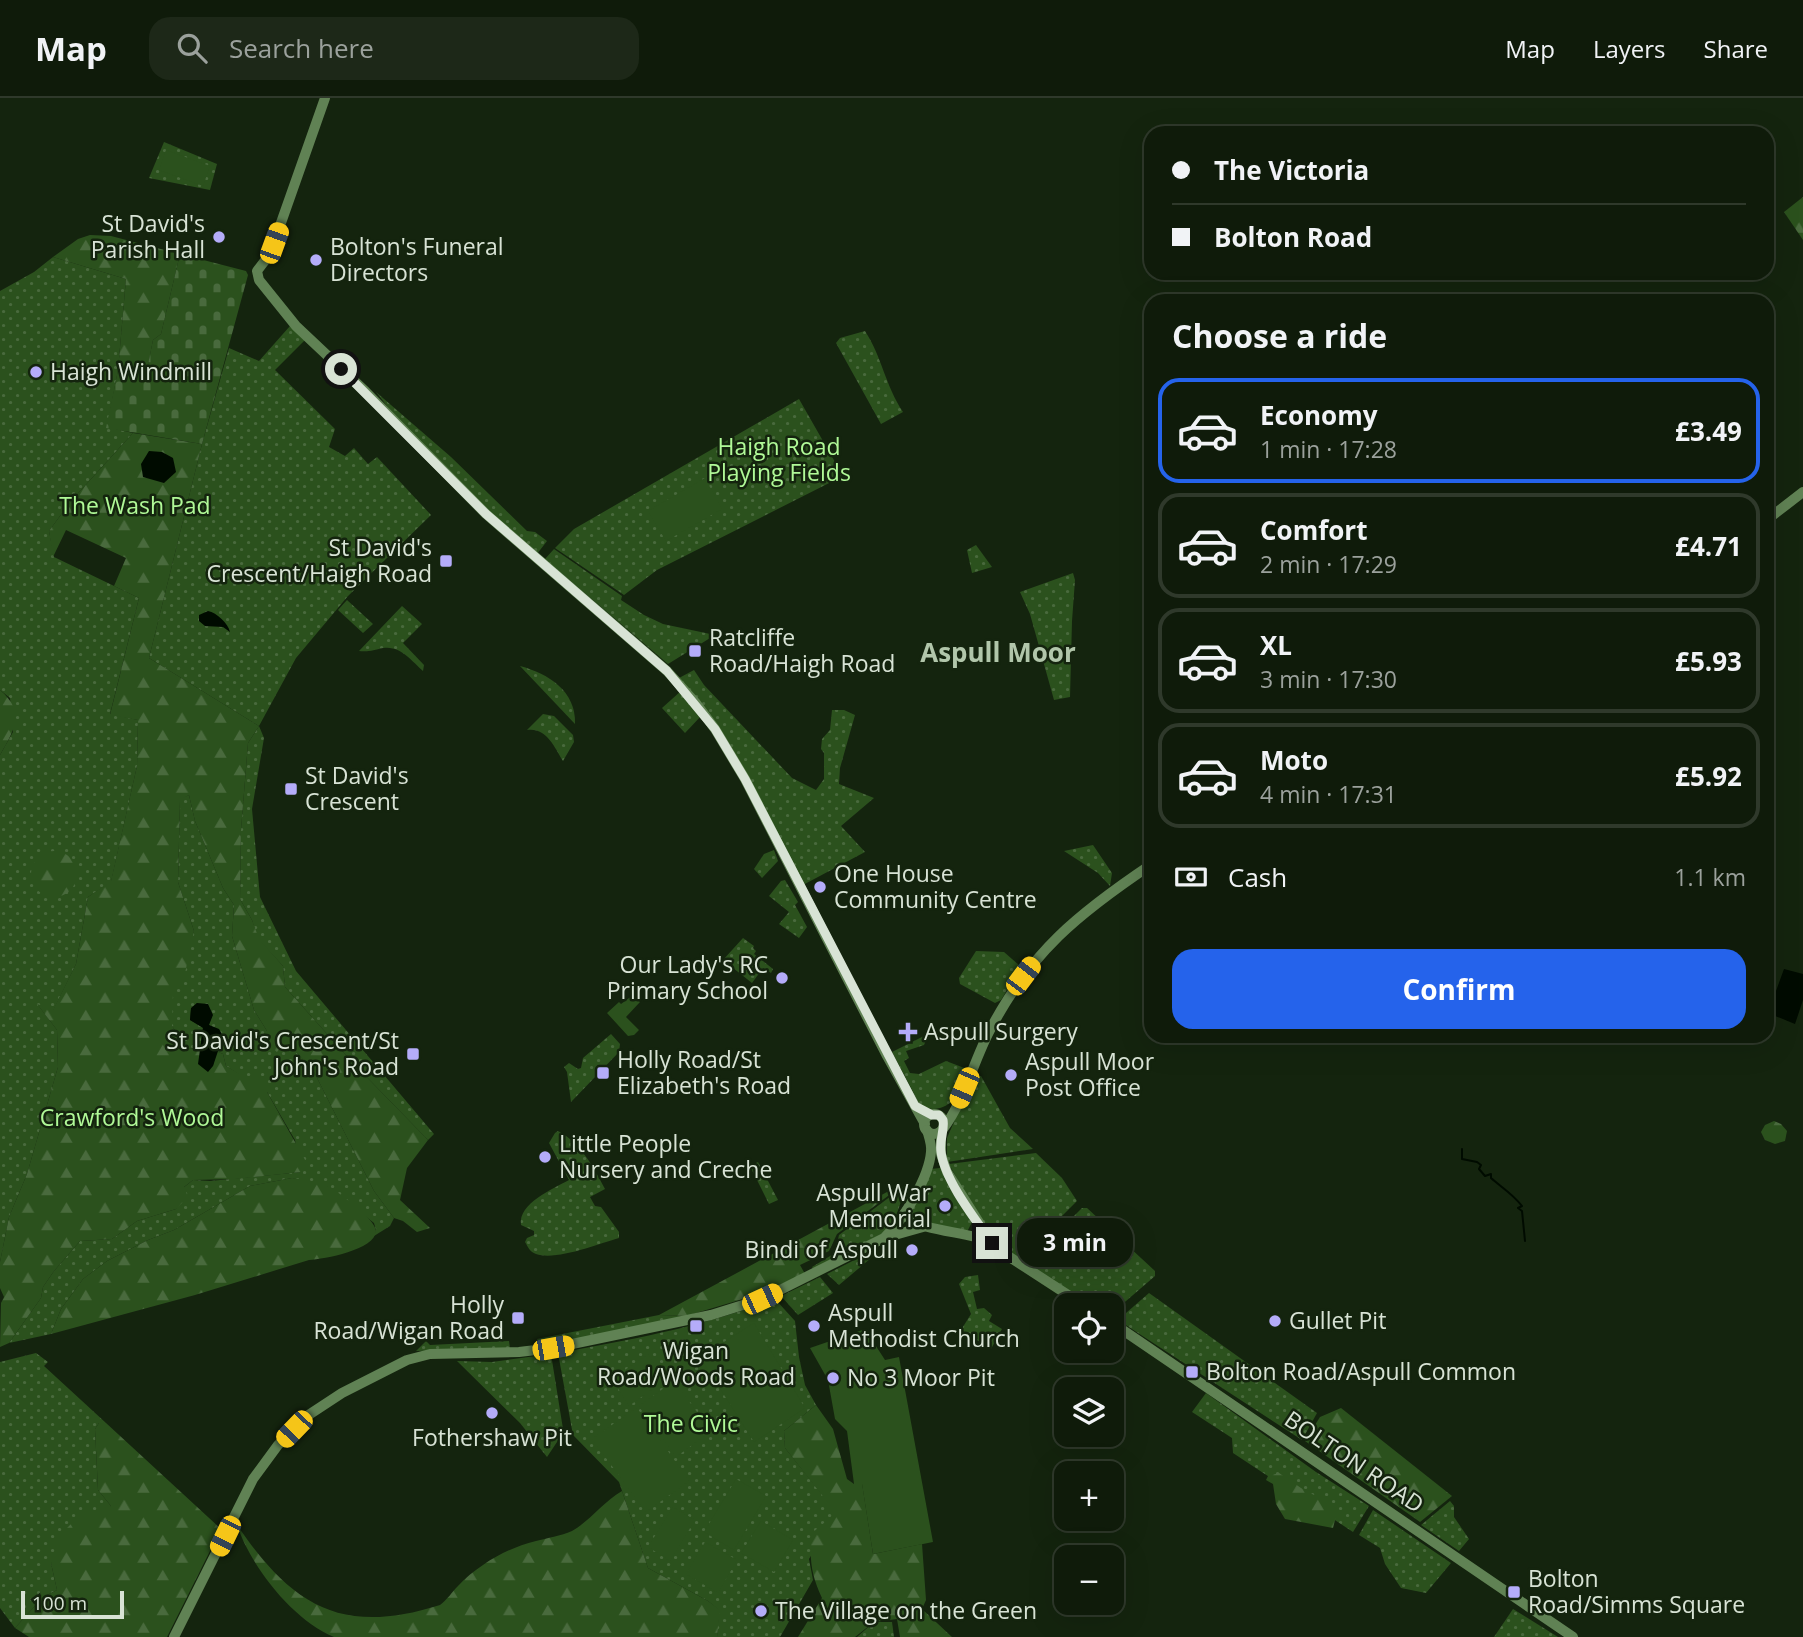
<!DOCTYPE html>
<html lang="en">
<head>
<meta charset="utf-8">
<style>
	:root { --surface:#0f1b0a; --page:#1d2818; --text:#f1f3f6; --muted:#9ba19c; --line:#2f392b; --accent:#2563eb }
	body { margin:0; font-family:"Open Sans",sans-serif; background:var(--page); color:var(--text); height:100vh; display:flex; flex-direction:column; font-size:26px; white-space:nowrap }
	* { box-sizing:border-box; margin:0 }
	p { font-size:23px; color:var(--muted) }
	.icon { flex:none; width:38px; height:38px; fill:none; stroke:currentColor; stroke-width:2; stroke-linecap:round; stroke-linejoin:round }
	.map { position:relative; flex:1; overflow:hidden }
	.details { position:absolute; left:1144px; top:196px; width:630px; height:749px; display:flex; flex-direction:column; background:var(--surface); border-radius:21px; box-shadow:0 7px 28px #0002,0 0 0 2px var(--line) }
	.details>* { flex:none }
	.top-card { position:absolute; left:1144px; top:28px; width:630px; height:154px; border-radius:21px; box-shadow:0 7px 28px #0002,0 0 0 2px var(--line); display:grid; align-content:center; height:154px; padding:0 28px; background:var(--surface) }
	.controls { position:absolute; left:1054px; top:1195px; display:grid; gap:14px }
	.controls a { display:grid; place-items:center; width:70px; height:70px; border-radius:14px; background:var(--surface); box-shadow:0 7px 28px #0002,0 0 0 2px var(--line); font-size:35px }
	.scale { position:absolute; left:21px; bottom:18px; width:103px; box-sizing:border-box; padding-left:7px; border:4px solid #d8e3d5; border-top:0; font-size:19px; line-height:24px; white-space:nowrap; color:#d8e3d5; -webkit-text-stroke:5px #14240e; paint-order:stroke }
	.end { position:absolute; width:32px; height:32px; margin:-16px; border:9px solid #d8e3d5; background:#111; box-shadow:0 0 0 4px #111 }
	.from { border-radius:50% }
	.bubble { position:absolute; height:49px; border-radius:21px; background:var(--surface); box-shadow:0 7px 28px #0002,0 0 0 2px var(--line); font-size:23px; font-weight:700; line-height:49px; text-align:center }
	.car { position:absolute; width:21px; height:42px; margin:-21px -10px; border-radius:9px; box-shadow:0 0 5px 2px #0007; background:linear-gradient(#f5c518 24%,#345 0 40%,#f5c518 0 76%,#345 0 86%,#f5c518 0) }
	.top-card b { display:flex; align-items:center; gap:24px; height:66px; font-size:26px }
	.top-card b+b { border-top:2px solid var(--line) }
	.top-card i { width:18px; height:18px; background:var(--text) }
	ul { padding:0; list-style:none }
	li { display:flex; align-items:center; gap:21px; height:105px; margin:0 14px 10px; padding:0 14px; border:4px solid var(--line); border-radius:21px }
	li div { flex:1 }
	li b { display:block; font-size:26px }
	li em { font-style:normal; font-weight:700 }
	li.selected { border-color:var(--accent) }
	li>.icon { width:63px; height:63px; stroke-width:1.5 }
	h2 { padding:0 28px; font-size:32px; line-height:84px }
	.pay { display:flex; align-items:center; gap:18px; height:77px; padding:0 28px; font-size:26px }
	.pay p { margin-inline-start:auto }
	.action { display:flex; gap:14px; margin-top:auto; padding:14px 28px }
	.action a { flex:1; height:80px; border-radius:21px; background:var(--accent); color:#fff; font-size:28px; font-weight:700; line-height:80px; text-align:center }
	header { display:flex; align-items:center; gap:42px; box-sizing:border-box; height:98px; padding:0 35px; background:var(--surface); border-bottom:2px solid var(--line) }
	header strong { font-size:33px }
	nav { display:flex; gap:38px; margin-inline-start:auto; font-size:24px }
	.search { width:490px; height:63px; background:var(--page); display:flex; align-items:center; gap:18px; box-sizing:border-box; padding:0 24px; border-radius:21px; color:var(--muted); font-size:26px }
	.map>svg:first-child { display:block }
	.grass { fill:url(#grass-dots) }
	.forest { fill:url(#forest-firs) }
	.cemetery { fill:url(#cemetery-stones) }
	.garden { fill:#2b511d }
	.water { fill:#000b00 }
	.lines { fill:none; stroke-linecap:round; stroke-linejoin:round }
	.stream { stroke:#000b00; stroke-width:2 }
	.secondary { stroke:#608254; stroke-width:10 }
	.route { stroke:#d8e3d5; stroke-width:9 }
	.poi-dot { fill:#b4acf9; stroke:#14240e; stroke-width:2.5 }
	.labels { text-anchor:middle; stroke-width:5; stroke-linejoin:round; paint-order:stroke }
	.poi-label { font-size:23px; fill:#d8e3d5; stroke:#14240e; text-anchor:start }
	.park-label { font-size:23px; fill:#b0f997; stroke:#14240e }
	.street-label { font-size:23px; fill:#d8e3d5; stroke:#14240e }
	.quarter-label { font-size:26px; font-weight:bold; fill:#b1c6aa; stroke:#14240e }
</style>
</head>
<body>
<header>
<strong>Map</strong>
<div class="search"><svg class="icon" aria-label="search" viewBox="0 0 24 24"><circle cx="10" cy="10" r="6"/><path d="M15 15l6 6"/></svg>Search here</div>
<nav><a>Map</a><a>Layers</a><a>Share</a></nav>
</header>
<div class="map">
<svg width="1803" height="1539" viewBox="0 0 1803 1539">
	<defs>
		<pattern id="grass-dots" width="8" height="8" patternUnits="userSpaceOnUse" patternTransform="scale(1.75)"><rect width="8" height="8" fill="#2b511d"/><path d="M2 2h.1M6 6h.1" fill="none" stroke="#496a3d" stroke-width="1.8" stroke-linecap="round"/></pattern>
		<pattern id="forest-firs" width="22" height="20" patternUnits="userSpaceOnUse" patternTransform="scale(1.75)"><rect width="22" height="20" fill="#2b511d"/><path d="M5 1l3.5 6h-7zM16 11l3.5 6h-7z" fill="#496a3d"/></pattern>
		<pattern id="cemetery-stones" width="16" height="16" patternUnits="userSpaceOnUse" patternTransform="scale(1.75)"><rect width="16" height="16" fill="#2b511d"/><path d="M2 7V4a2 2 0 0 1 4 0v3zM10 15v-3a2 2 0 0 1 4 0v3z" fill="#496a3d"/></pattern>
	</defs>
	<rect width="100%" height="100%" fill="#14240e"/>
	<g class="grass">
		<polygon points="164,44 217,66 210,92 149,80"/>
		<polygon points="53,159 126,181 118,272 107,329 133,335 71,403 49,433 54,459 139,500 110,616 138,622 137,668 111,784 88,799 76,866 53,913 38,907 57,932 58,969 27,1076 9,1119 0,1164 0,657 13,634 10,600 0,592 0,193 34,174"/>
		<polygon points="290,228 305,242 275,272 335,331 329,349 345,358 354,350 368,366 377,359 431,417 348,498 296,560 259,628 264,640 252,711 260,799 296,873 434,1036 428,1042 354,966 285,889 283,868 258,841 252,822 240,801 241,732 248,645 259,628 149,560 202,346 229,250 259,263"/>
		<path d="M865 233C882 259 885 287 903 314L881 326 836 245 840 240Z"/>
		<polygon points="376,294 451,359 527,433 535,434 547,443 537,456 510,435 397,321"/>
		<polygon points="799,301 843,378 657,472 624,497 555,450 574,431"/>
		<polygon points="976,447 992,469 972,475 967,452"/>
		<polygon points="554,451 622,498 621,502 644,517 663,526 715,537 668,566 545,461"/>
		<polygon points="1073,475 1075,482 1072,523 1070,599 1054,602 1030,516 1020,494"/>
		<polygon points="347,502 373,526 363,535 338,512"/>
		<path d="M402 508 422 526 403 545 424 567 423 573C412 563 400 547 383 550 374 552 369 554 359 553Z"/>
		<path d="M520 568C549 576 576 593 575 626Z"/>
		<polygon points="694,572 704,587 792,680 816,692 824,681 824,655 821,651 822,641 830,632 832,612 844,612 855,617 840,670 839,686 874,700 841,728 865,754 801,788 745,681 679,580"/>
		<polygon points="681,593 702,617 685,635 662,610"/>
		<path d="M543 616 554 618 573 637 574 644 563 663C554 648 546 629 527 632Z"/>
		<polygon points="189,697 195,723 223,790 234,807 232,838 254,912 267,933 284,943 311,968 374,1093 394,1120 390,1128 374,1138 376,1132 374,1125 328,1089 292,1080 250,1088 174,1132 148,1142 107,1163 83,1181 61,1211 51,1236 9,1245 41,1200 43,1189 54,1173 80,1143 112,1141 137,1123 176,1111 183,1090 193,1082 210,1083 301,1074 295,1042 267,994 226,968 223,956 216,953 223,938 209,927 197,905 191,911 190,922 203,929 200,952 195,950 188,951 172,928 172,894 194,833 178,784 180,701"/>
		<polygon points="1093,747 1112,775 1110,788 1098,775 1064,753"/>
		<polygon points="774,752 778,763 762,780 754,771 764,756"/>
		<polygon points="785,782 798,804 795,807 807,829 799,840 779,826 789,814 769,798 781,783"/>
		<polygon points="743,840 754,848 753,850 756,853 754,856 773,871 771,875 763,870 752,885 723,862"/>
		<polygon points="976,853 1004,854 1021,869 1001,902 995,905 960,886 959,880"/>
		<polygon points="611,936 620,946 619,954 571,1004 567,974 564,969 569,965 578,971 581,970 583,960"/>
		<path d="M924 938 927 940 924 947 906 953 909 960 904 963 910 975 919 976 946 963 967 971 953 1003C942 1011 933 1014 920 1007L892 954Z"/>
		<polygon points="974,978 981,978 1010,1030 1033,1051 947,1064 947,1040"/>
		<path d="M558 1033C581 1045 594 1070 605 1091L590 1099 595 1108 601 1109 619 1134V1140C598 1146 556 1163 536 1156 530 1154 528 1149 525 1144L527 1140 534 1137V1133L521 1127C518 1105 553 1091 569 1082L549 1045 555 1035Z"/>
		<polygon points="1036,1055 1062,1080 1077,1103 1018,1162 997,1143 967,1099 949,1066"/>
		<polygon points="758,1064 778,1102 769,1106 750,1068"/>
		<polygon points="940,1070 943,1071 973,1122 967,1134 916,1126 909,1106 931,1071"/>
		<polygon points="907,1086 895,1121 883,1135 813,1171 812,1169 835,1155 839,1137"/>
		<polygon points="1082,1110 1087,1110 1155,1173 1155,1178 1111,1216 1111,1208 1094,1207 1024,1168"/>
		<polygon points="878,1150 877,1155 839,1187 827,1176"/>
		<polygon points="978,1177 980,1192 973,1194 977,1211 984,1210 992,1217 989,1223 1002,1231 991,1251 961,1232 971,1216 959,1186 965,1179"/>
		<polygon points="820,1179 833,1195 798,1217 781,1198"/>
		<polygon points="1149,1195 1317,1315 1302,1342 1118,1222"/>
		<path d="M775 1201 795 1223 799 1259 805 1287 816 1307 784 1333 785 1350 837 1415 809 1461 813 1482 780 1539H717L719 1512 708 1503 648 1470 619 1384 573 1337 558 1255C635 1241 702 1229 775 1201Z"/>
		<polygon points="659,1217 686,1218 541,1249 537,1241"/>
		<polygon points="426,1243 430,1247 509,1243 510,1250 416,1253"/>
		<polygon points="36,1255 48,1264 44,1268 106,1325 99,1325 95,1331 98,1392 111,1408 51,1465 57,1492 43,1499 15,1530 0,1510 0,1264"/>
		<polygon points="551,1256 563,1331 561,1338 547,1359 520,1325 457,1263 492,1264"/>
		<polygon points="1206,1295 1316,1374 1369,1408 1353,1434 1233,1355 1232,1340 1192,1314"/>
		<polygon points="1450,1403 1454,1408 1454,1419 1469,1441 1459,1453 1421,1427"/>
		<polygon points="1373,1412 1451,1465 1426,1495 1401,1490 1385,1466 1380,1450 1359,1437"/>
		<polygon points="1513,1511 1558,1539 1494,1539"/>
		<polygon points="874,1524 892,1524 894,1539 857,1539"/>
	</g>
	<g class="forest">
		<polygon points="1803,99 1803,142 1784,114"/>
		<polygon points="90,137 111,138 180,156 161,236 153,242 146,277 118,272 126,181 53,159 78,141"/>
		<polygon points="133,335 202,346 149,560 259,628 248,645 241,732 240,801 252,822 259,841 283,868 285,889 354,966 428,1042 407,1070 400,1102 430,1130 417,1134 403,1123 394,1120 374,1093 311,968 284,944 277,954 265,944 267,933 254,912 232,838 234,807 223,790 195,723 189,697 180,702 178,784 194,833 184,880 178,890 173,894 172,928 188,951 195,950 200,952 200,959 213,968 216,953 223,956 226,968 252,983 260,979 267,981 265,985 269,988 267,994 309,1069 301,1074 235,1081 193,1082 184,1089 188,1099 176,1111 137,1123 112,1141 80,1143 54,1173 43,1189 41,1200 9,1245 0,1249 1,1205 4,1199 0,1190 0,1164 9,1119 27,1076 58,969 57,932 37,906 53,912 76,866 88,799 111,783 137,668 138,622 110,617 139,500 114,488 126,460 66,432 53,459 49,433 71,403"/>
		<path d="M0 592C26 614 14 633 0 657Z"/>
		<circle cx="54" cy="776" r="23"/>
		<polygon points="1774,1023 1781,1026 1787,1033 1785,1043 1775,1046 1765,1042 1761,1034 1765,1027"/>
		<path d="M292 1080C305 1082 318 1083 329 1089 340 1095 376 1122 376 1133 375 1152 324 1161 309 1162L195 1197 51 1236 61 1211 83 1181 107 1163 148 1142 174 1132 250 1088Z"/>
		<polygon points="900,1087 900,1089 837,1136 829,1153 800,1167 805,1176 753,1198 686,1218 659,1217"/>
		<path d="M816 1307 833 1331 847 1381 854 1386 862 1385 873 1456 922 1446 926 1502 922 1511 952 1539H900L897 1521 874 1524 855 1539H798L822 1500C811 1477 809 1460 812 1435L836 1415 785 1350 784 1333Z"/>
		<polygon points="1341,1310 1452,1398 1420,1424 1305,1343 1320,1319"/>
		<polygon points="99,1325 106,1325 221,1431 167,1539 29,1539 15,1530 43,1499 57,1492 51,1465 59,1438 81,1416 111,1408 98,1392 95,1331"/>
		<polygon points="1279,1375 1301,1390 1338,1410 1333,1430 1285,1421 1276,1406 1273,1386 1266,1382 1268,1378"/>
		<path d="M622 1393 648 1470 708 1503 720 1512 717 1539H334C293 1522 251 1469 237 1427 291 1506 340 1539 440 1507 447 1502 452 1494 458 1488 465 1480 474 1473 483 1467 499 1456 516 1448 536 1443 547 1440 561 1438 572 1433 590 1423 603 1404 622 1393Z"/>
	</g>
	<polygon class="cemetery" points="180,156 246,173 248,177 202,346 106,330 118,272 146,276 153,242 161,236"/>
	<g class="garden">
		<polygon points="166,52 210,68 203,88 159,72"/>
		<polygon points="705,380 722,411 666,443 648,413"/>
		<polygon points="633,897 640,904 626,919 639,932 634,937 628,938 607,915 619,904 621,906"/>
		<polygon points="754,1225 805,1310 754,1344 700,1259"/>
		<polygon points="865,1231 885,1262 899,1259 933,1444 873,1456 862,1386 854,1386 847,1333 835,1321 828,1282 810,1250"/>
		<polygon points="648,1256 665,1282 629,1308 612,1281"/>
		<polygon points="674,1283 711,1333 676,1359 661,1338 658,1339 689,1383 646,1414 592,1341 636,1310 641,1315 642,1313 639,1308"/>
		<polygon points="736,1381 766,1398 734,1452 704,1434"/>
		<polygon points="673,1409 695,1422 670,1463 648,1449"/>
		<polygon points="761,1423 793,1442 774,1474 741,1455"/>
		<polygon points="705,1444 737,1462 718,1495 686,1476"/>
	</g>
	<g class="water">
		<polygon points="149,353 162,354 173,360 176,374 164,385 143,379 141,366"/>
		<path d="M208 513C217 515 228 525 230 534L223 529 205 528 199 523V517Z"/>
		<polygon points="1784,871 1803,876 1803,902 1795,926 1768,915"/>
		<polygon points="197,905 208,906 213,917 209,927 219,931 223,938 213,968 208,974 198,966 203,930 190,922 191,910"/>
	</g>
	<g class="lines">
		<path class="stream" d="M1462 1051V1061L1477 1064 1481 1067 1479 1071 1485 1078 1491 1076V1080C1501 1089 1513 1096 1522 1108L1518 1110 1522 1113 1525 1143"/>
		<g class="secondary">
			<polyline points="325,0 270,156 257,173 259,182 296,228 366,294 486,416 667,573 695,604 715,631 745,681 886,956 925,1026"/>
			<polyline points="1768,421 1803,394"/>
			<circle cx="934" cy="1026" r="10"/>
			<path d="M943 1031C964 1003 973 965 989 934 1030 854 1079 815 1152 766"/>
			<polyline points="941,1033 941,1056 947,1074 992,1145 1008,1158 1085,1208"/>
			<path d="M907 1112 909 1120C921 1133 970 1134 991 1144"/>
			<path d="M886 1138C904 1121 929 1079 931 1054 932 1047 929 1039 927 1032"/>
			<polyline points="1111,1224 1573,1539"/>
			<polyline points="174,1539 253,1381 278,1347 307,1318 342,1295 407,1262 430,1256 519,1254 553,1250 711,1217 762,1201 884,1140 923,1129"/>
		</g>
	</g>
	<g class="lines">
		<path class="route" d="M341 271 486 416 667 573 715 631 745 681 915 1008 932 1017H939L943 1022C945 1032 939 1042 941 1054 945 1083 975 1121 992 1145"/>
	</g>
	<g class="poi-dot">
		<circle cx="219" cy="139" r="7"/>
		<circle cx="316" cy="162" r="7"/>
		<circle cx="36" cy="274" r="7"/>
		<rect x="439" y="456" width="14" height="14" rx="3.5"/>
		<rect x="688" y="546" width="14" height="14" rx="3.5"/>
		<rect x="284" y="684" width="14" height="14" rx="3.5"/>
		<circle cx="820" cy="789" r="7"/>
		<circle cx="782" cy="880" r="7"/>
		<path d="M904.5 923.5h7v7h7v7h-7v7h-7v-7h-7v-7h7z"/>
		<rect x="406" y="949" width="14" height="14" rx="3.5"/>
		<rect x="596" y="968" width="14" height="14" rx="3.5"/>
		<circle cx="1011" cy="977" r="7"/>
		<circle cx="545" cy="1059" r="7"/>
		<circle cx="945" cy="1108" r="7"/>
		<circle cx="912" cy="1152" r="7"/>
		<rect x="511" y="1213" width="14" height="14" rx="3.5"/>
		<circle cx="1275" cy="1223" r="7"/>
		<rect x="689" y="1221" width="14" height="14" rx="3.5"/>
		<circle cx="814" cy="1228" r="7"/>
		<rect x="1185" y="1267" width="14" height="14" rx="3.5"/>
		<circle cx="833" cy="1280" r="7"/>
		<circle cx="492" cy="1315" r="7"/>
		<rect x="1507" y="1487" width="14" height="14" rx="3.5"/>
		<circle cx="761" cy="1513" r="7"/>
	</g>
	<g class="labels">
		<g class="poi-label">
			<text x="205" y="134" text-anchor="end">St David's<tspan x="205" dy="26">Parish Hall</tspan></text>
			<text x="330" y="157">Bolton's Funeral<tspan x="330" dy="26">Directors</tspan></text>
			<text x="50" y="282">Haigh Windmill</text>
			<text x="432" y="458" text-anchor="end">St David's<tspan x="432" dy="26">Crescent/Haigh Road</tspan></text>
			<text x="709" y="548">Ratcliffe<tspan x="709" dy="26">Road/Haigh Road</tspan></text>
			<text x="305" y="686">St David's<tspan x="305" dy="26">Crescent</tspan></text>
			<text x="834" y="784">One House<tspan x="834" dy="26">Community Centre</tspan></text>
			<text x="768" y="875" text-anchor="end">Our Lady's RC<tspan x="768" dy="26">Primary School</tspan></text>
			<text x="924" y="942">Aspull Surgery</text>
			<text x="399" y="951" text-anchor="end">St David's Crescent/St<tspan x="399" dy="26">John's Road</tspan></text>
			<text x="617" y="970">Holly Road/St<tspan x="617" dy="26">Elizabeth's Road</tspan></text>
			<text x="1025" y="972">Aspull Moor<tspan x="1025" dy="26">Post Office</tspan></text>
			<text x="559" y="1054">Little People<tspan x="559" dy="26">Nursery and Creche</tspan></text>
			<text x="931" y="1103" text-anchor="end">Aspull War<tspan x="931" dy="26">Memorial</tspan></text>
			<text x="898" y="1160" text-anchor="end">Bindi of Aspull</text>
			<text x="504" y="1215" text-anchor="end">Holly<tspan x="504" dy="26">Road/Wigan Road</tspan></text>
			<text x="828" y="1223">Aspull<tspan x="828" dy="26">Methodist Church</tspan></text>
			<text x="1289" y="1231">Gullet Pit</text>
			<text x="696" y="1261" text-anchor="middle">Wigan<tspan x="696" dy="26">Road/Woods Road</tspan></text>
			<text x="1206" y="1282">Bolton Road/Aspull Common</text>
			<text x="847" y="1288">No 3 Moor Pit</text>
			<text x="492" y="1348" text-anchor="middle">Fothershaw Pit</text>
			<text x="1528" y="1489">Bolton<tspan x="1528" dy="26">Road/Simms Square</tspan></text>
			<text x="775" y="1521">The Village on the Green</text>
		</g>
		<g class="park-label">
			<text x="779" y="357">Haigh Road<tspan x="779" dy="26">Playing Fields</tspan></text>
			<text x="135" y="416">The Wash Pad</text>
			<text x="132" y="1028">Crawford's Wood</text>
			<text x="691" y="1334">The Civic</text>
		</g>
		<g class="street-label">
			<text transform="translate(1354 1364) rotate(34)" y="8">BOLTON ROAD</text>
		</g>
		<g class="quarter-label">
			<text x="998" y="564">Aspull Moor</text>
		</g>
	</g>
</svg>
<div class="controls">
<a><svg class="icon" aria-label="locate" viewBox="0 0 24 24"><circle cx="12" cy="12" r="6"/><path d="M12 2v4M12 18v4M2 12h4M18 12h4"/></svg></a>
<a><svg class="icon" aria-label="layers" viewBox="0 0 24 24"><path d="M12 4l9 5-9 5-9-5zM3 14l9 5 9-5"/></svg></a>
<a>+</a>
<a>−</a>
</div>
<div class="scale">100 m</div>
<i class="end from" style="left:341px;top:271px"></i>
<i class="end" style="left:992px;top:1145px"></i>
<div class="bubble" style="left:1017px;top:1120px;width:116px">3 min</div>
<i class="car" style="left:274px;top:145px;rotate:20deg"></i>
<i class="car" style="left:1023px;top:878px;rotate:37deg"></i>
<i class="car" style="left:964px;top:990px;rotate:203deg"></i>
<i class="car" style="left:762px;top:1201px;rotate:65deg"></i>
<i class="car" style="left:553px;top:1250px;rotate:80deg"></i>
<i class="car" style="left:294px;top:1331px;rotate:224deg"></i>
<i class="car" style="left:225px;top:1438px;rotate:206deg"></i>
<div class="top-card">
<b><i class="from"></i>The Victoria</b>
<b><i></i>Bolton Road</b>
</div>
<section class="details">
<h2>Choose a ride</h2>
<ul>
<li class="selected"><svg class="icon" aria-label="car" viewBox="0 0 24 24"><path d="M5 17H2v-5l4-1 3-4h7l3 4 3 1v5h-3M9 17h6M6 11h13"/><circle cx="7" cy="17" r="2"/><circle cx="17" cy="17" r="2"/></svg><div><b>Economy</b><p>1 min · 17:28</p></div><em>£3.49</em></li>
<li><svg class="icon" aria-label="car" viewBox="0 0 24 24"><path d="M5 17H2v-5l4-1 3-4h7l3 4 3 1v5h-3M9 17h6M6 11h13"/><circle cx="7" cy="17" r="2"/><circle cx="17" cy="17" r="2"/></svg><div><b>Comfort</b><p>2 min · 17:29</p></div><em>£4.71</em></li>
<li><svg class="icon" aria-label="car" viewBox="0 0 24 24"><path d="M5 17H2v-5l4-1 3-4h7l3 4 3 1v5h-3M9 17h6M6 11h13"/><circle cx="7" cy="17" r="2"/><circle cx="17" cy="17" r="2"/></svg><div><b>XL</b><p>3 min · 17:30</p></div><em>£5.93</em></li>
<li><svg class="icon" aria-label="car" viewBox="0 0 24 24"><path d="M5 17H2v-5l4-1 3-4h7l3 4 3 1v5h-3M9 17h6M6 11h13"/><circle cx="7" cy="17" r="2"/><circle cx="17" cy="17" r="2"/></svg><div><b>Moto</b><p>4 min · 17:31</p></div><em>£5.92</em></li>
</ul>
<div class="pay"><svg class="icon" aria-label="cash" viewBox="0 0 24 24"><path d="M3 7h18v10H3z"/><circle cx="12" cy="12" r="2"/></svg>Cash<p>1.1 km</p></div>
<div class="action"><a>Confirm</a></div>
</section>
</div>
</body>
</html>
